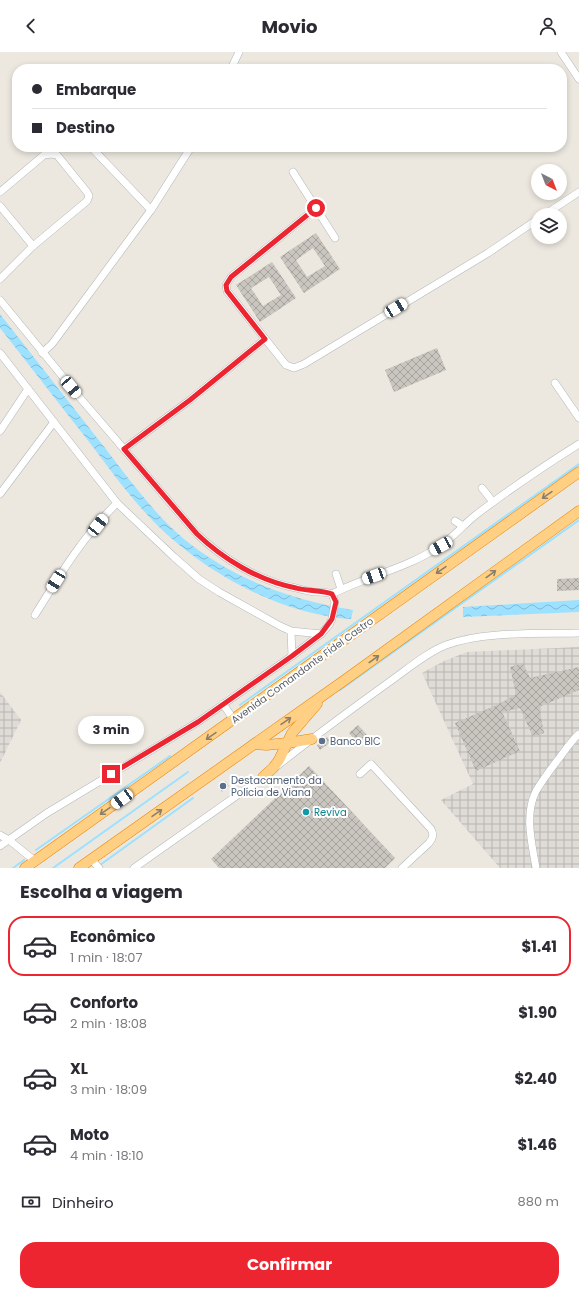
<!DOCTYPE html>
<html lang="pt">
<head>
<meta charset="utf-8">
<style>
	:root { --surface:#fff; --page:#f7f7f7; --text:#2b2b33; --muted:#7c7c81; --line:#e1e1e2; --accent:#ec2530 }
	body { margin:0; font-family:Poppins,sans-serif; background:var(--page); color:var(--text); height:100vh; display:flex; flex-direction:column; font-size:15px; white-space:nowrap }
	* { box-sizing:border-box; margin:0 }
	p { font-size:13px; color:var(--muted) }
	.icon { flex:none; width:22px; height:22px; fill:none; stroke:currentColor; stroke-width:2; stroke-linecap:round; stroke-linejoin:round }
	.map { position:relative; height:816px; overflow:hidden }
	.panel { display:flex; flex-direction:column; background:var(--surface); flex:1 }
	.panel>* { flex:none }
	.top-card { position:absolute; left:12px; top:12px; width:555px; height:88px; border-radius:16px; box-shadow:0 2px 6px #0003; display:grid; align-content:center; height:88px; padding:0 20px; background:var(--surface) }
	.needle { width:26px; rotate:138deg }
	.fabs { position:absolute; left:531px; top:112px; display:grid; gap:8px }
	.fabs a { display:grid; place-items:center; width:36px; height:36px; border-radius:50%; background:var(--surface); box-shadow:0 2px 6px #0003; font-size:20px }
	.end { position:absolute; width:18px; height:18px; margin:-9px; border:5px solid #ec2530; background:#fff; box-shadow:0 0 0 2px #fff }
	.from { border-radius:50% }
	.bubble { position:absolute; height:28px; border-radius:14px; background:var(--surface); box-shadow:0 2px 6px #0003; font-size:13px; font-weight:700; line-height:28px; text-align:center }
	.car { position:absolute; width:12px; height:24px; margin:-12px -6px; border-radius:5px; box-shadow:0 0 3px 1px #0007; background:linear-gradient(#fff 24%,#345 0 40%,#fff 0 76%,#345 0 86%,#fff 0) }
	.top-card b { display:flex; align-items:center; gap:14px; height:38px; font-size:15px }
	.top-card b+b { border-top:1px solid var(--line) }
	.top-card i { width:10px; height:10px; background:var(--text) }
	ul { padding:0; list-style:none }
	li { display:flex; align-items:center; gap:12px; height:60px; margin:0 8px 6px; padding:0 12px; border:2px solid transparent; border-radius:16px }
	li div { flex:1 }
	li b { display:block; font-size:15px }
	li em { font-style:normal; font-weight:700 }
	li.active { border-color:var(--accent) }
	li>.icon { width:36px; height:36px; stroke-width:1.5 }
	h2 { padding:0 20px; font-size:18px; line-height:48px }
	.pay { display:flex; align-items:center; gap:10px; height:44px; padding:0 20px; font-size:15px }
	.pay p { margin-inline-start:auto }
	.button { display:flex; gap:8px; margin-top:auto; padding:8px 20px }
	.button a { flex:1; height:46px; border-radius:16px; background:var(--accent); color:#fff; font-size:16px; font-weight:700; line-height:46px; text-align:center }
	header { display:flex; justify-content:space-between; align-items:center; height:52px; padding:0 20px; background:var(--surface); font-size:18px; font-weight:700 }
	.map>svg:first-child { display:block }
	.industrial { fill:url(#industrial-grid) }
	.water { fill:url(#water-waves) }
	.lines { fill:none; stroke-linecap:round; stroke-linejoin:round }
	.stream { stroke:#9ce1ff; stroke-width:2 }
	.building { fill:url(#building-cross-hatch); fill-rule:evenodd }
	.minor-casing { stroke:#b2b7bb; stroke-width:8 }
	.highway-casing { stroke:#eb8300; stroke-width:11 }
	.minor { stroke:#fff; stroke-width:7 }
	.highway { stroke:#ffcf84; stroke-width:10 }
	.oneway { stroke:#8a7f6c }
	.route { stroke:#ec2530; stroke-width:5 }
	.service-dot { fill:#5c6f8a; stroke:#fff; stroke-width:1.5 }
	.culture-dot { fill:#0f9aa8; stroke:#fff; stroke-width:1.5 }
	.labels { text-anchor:middle; stroke-width:4; stroke-linejoin:round; paint-order:stroke }
	.street-label { font-size:10px; fill:#585d61; stroke:#fff }
	.service-label { font-size:10px; fill:#4e5e75; stroke:#fff; text-anchor:start }
	.culture-label { font-size:10px; fill:#0d838f; stroke:#fff; text-anchor:start }
</style>
</head>
<body>
<header><svg class="icon" aria-label="back" viewBox="0 0 24 24"><path d="M15 5l-7 7 7 7"/></svg>Movio<svg class="icon" aria-label="person" viewBox="0 0 24 24"><circle cx="12" cy="8" r="4"/><path d="M4 21q1-7 8-7t8 7"/></svg></header>
<div class="map">
<svg width="579" height="816" viewBox="0 0 579 816">
	<defs>
		<pattern id="industrial-grid" width="8" height="8" patternUnits="userSpaceOnUse"><rect width="8" height="8" fill="#dfdbd7"/><path d="M0 4h8M4 0v8" fill="none" stroke="#b8b5b2"/></pattern>
		<pattern id="water-waves" width="16" height="10" patternUnits="userSpaceOnUse"><rect width="16" height="10" fill="#9ce1ff"/><path d="M0 5q4-4 8 0t8 0" fill="none" stroke="#82bad2"/></pattern>
		<pattern id="building-cross-hatch" width="8" height="8" patternUnits="userSpaceOnUse"><rect width="8" height="8" fill="#c9c5bf"/><path d="M0 0l8 8M0 8l8-8" fill="none" stroke="#a6a39f"/></pattern>
	</defs>
	<rect width="100%" height="100%" fill="#ece8df"/>
	<g class="industrial">
		<polygon points="579,595 579,816 500,816 441,748 473,732 422,621 444,609 467,600"/>
		<polygon points="0,640 21,668 0,711"/>
	</g>
	<g class="water">
		<path d="M0 262C35 307 70 351 105 396 129 427 154 462 184 487 233 527 291 548 353 558L351 567C275 562 192 514 142 457 122 435 104 409 86 386 57 349 29 313 0 276Z"/>
		<polygon points="579,548 579,560 463,565 463,555"/>
	</g>
	<g class="lines">
		<g class="stream">
			<polyline points="340,638 579,468"/>
			<polyline points="240,653 579,412"/>
			<polyline points="36,798 170,704"/>
			<polyline points="100,813 193,746"/>
			<polyline points="13,816 24,808"/>
			<polyline points="53,816 188,720"/>
		</g>
	</g>
	<g class="building">
		<path d="M316 181 340 217 304 241 280 205ZM313 196 325 214 307 225 296 208Z"/>
		<path d="M272 210 296 246 260 270 236 233ZM269 225 281 243 263 254 251 236Z"/>
		<polygon points="437,296 446,318 394,340 385,318"/>
		<polygon points="579,526 579,538 557,539 557,527"/>
		<polygon points="523,611 530,626 579,615 579,638 539,655 544,681 533,685 520,656 502,660 520,699 476,719 455,671 499,652 516,642 510,615"/>
		<polygon points="358,673 368,684 359,693 349,681"/>
		<polygon points="327,685 331,690 320,698 317,693"/>
		<polygon points="309,714 395,806 385,816 219,816 211,807"/>
		<polygon points="225,729 229,734 222,740 218,734"/>
	</g>
	<g class="lines">
		<g class="minor-casing">
			<g id="minor">
				<polyline points="561,0 579,27"/>
				<polyline points="231,17 239,0"/>
				<polyline points="91,95 151,158"/>
				<polyline points="293,120 335,186"/>
				<polyline points="0,140 44,103 52,102 57,103 87,140 89,144 87,149 33,194 0,227"/>
				<polyline points="0,154 33,194"/>
				<polyline points="316,156 231,225 226,233 227,239 286,313 294,316 304,312 488,201 538,167"/>
				<polyline points="544,163 579,140"/>
				<path d="M0 248 81 347 197 482C223 507 259 529 296 536 302 538 308 539 314 540 320 540 326 539 332 542 367 524 408 516 440 494 454 485 464 472 477 462 510 437 544 414 579 392"/>
				<polyline points="0,301 117,451 174,505 199,527 219,540 280,574 291,579 321,582"/>
				<polyline points="42,301 52,292 151,158 191,95"/>
				<polyline points="555,331 579,366"/>
				<polyline points="0,379 28,337"/>
				<polyline points="124,397 190,348 265,287"/>
				<polyline points="482,436 493,450"/>
				<polyline points="0,442 54,370"/>
				<polyline points="455,469 463,474"/>
				<polyline points="336,522 341,537"/>
				<path d="M35 563C59 524 84 483 117 451"/>
				<polyline points="291,579 292,604"/>
				<polyline points="223,652 234,668"/>
				<path d="M277 714C315 684 353 656 392 628 409 616 426 601 446 593 483 579 539 582 579 581"/>
				<path d="M360 722 371 712 431 777C434 783 433 786 429 791L402 816"/>
				<polyline points="0,783 9,788 35,809"/>
				<polyline points="0,794 47,761 198,670 292,604 321,582 329,573 332,567 335,550 332,542"/>
				<polyline points="91,807 99,816"/>
				<polyline points="134,816 266,723"/>
				<path d="M536 816C532 792 524 763 536 739 542 729 550 718 557 709 564 700 571 689 579 682"/>
			</g>
		</g>
		<g class="highway-casing">
			<g id="highway">
				<polyline points="254,692 266,693 287,691 312,687"/>
				<polyline points="263,725 273,716 279,708 292,681 317,652"/>
				<polyline points="25,816 579,420"/>
				<polyline points="79,816 342,630 579,459"/>
			</g>
		</g>
		<use href="#minor" class="minor"/>
		<use href="#highway" class="highway"/>
	</g>
	<defs><path id="oneway-shaft" d="M-6 0H5M1.5-3L5.5 0L1.5 3" fill="none" stroke-width="1.6" stroke-linecap="round" stroke-linejoin="round"/></defs>
	<g class="oneway">
		<use href="#oneway-shaft" transform="translate(547 443) rotate(145)"/>
		<use href="#oneway-shaft" transform="translate(441 518) rotate(145)"/>
		<use href="#oneway-shaft" transform="translate(491 522) rotate(-36)"/>
		<use href="#oneway-shaft" transform="translate(374 607) rotate(-36)"/>
		<use href="#oneway-shaft" transform="translate(286 669) rotate(-35)"/>
		<use href="#oneway-shaft" transform="translate(211 684) rotate(145)"/>
		<use href="#oneway-shaft" transform="translate(105 759) rotate(145)"/>
		<use href="#oneway-shaft" transform="translate(157 761) rotate(-35)"/>
	</g>
	<g class="lines">
		<path class="route" d="M111 722 198 670 292 604 321 582 332 567 336 550 332 542C324 538 305 539 296 536 259 529 223 507 197 482L124 397 190 348 265 287 227 239 226 233 231 225 316 156"/>
	</g>
	<g class="service-dot">
		<circle cx="322" cy="689" r="4"/>
		<circle cx="223" cy="734" r="4"/>
	</g>
	<circle class="culture-dot" cx="306" cy="760" r="4"/>
	<g class="labels">
		<g class="street-label">
			<text transform="translate(302 618) rotate(-36)" y="4">Avenida Comandante Fidel Castro</text>
		</g>
		<g class="service-label">
			<text x="330" y="693">Banco BIC</text>
			<text x="231" y="732">Destacamento da<tspan x="231" dy="12">Polícia de Viana</tspan></text>
		</g>
		<g class="culture-label">
			<text x="314" y="764">Reviva</text>
		</g>
	</g>
</svg>
<div class="fabs">
<a><svg class="needle" viewBox="-14 -14 28 28"><path d="M0-13l5 13h-10z" fill="#e53935"/><path d="M0 13l5-13h-10z" fill="#7c7c81"/></svg></a>
<a><svg class="icon" aria-label="layers" viewBox="0 0 24 24"><path d="M12 4l9 5-9 5-9-5zM3 14l9 5 9-5"/></svg></a>
</div>
<i class="end from" style="left:316px;top:156px"></i>
<i class="end" style="left:111px;top:722px"></i>
<div class="bubble" style="left:78px;top:664px;width:66px">3 min</div>
<i class="car" style="left:396px;top:256px;rotate:59deg"></i>
<i class="car" style="left:71px;top:335px;rotate:140deg"></i>
<i class="car" style="left:98px;top:473px;rotate:38deg"></i>
<i class="car" style="left:441px;top:494px;rotate:241deg"></i>
<i class="car" style="left:374px;top:524px;rotate:250deg"></i>
<i class="car" style="left:56px;top:529px;rotate:212deg"></i>
<i class="car" style="left:122px;top:747px;rotate:234deg"></i>
<div class="top-card">
<b><i class="from"></i>Embarque</b>
<b><i></i>Destino</b>
</div>
</div>
<section class="panel">
<h2>Escolha a viagem</h2>
<ul>
<li class="active"><svg class="icon" aria-label="car" viewBox="0 0 24 24"><path d="M5 17H2v-5l4-1 3-4h7l3 4 3 1v5h-3M9 17h6M6 11h13"/><circle cx="7" cy="17" r="2"/><circle cx="17" cy="17" r="2"/></svg><div><b>Econômico</b><p>1 min · 18:07</p></div><em>$1.41</em></li>
<li><svg class="icon" aria-label="car" viewBox="0 0 24 24"><path d="M5 17H2v-5l4-1 3-4h7l3 4 3 1v5h-3M9 17h6M6 11h13"/><circle cx="7" cy="17" r="2"/><circle cx="17" cy="17" r="2"/></svg><div><b>Conforto</b><p>2 min · 18:08</p></div><em>$1.90</em></li>
<li><svg class="icon" aria-label="car" viewBox="0 0 24 24"><path d="M5 17H2v-5l4-1 3-4h7l3 4 3 1v5h-3M9 17h6M6 11h13"/><circle cx="7" cy="17" r="2"/><circle cx="17" cy="17" r="2"/></svg><div><b>XL</b><p>3 min · 18:09</p></div><em>$2.40</em></li>
<li><svg class="icon" aria-label="car" viewBox="0 0 24 24"><path d="M5 17H2v-5l4-1 3-4h7l3 4 3 1v5h-3M9 17h6M6 11h13"/><circle cx="7" cy="17" r="2"/><circle cx="17" cy="17" r="2"/></svg><div><b>Moto</b><p>4 min · 18:10</p></div><em>$1.46</em></li>
</ul>
<div class="pay"><svg class="icon" aria-label="cash" viewBox="0 0 24 24"><path d="M3 7h18v10H3z"/><circle cx="12" cy="12" r="2"/></svg>Dinheiro<p>880 m</p></div>
<div class="button"><a>Confirmar</a></div>
</section>
</body>
</html>
